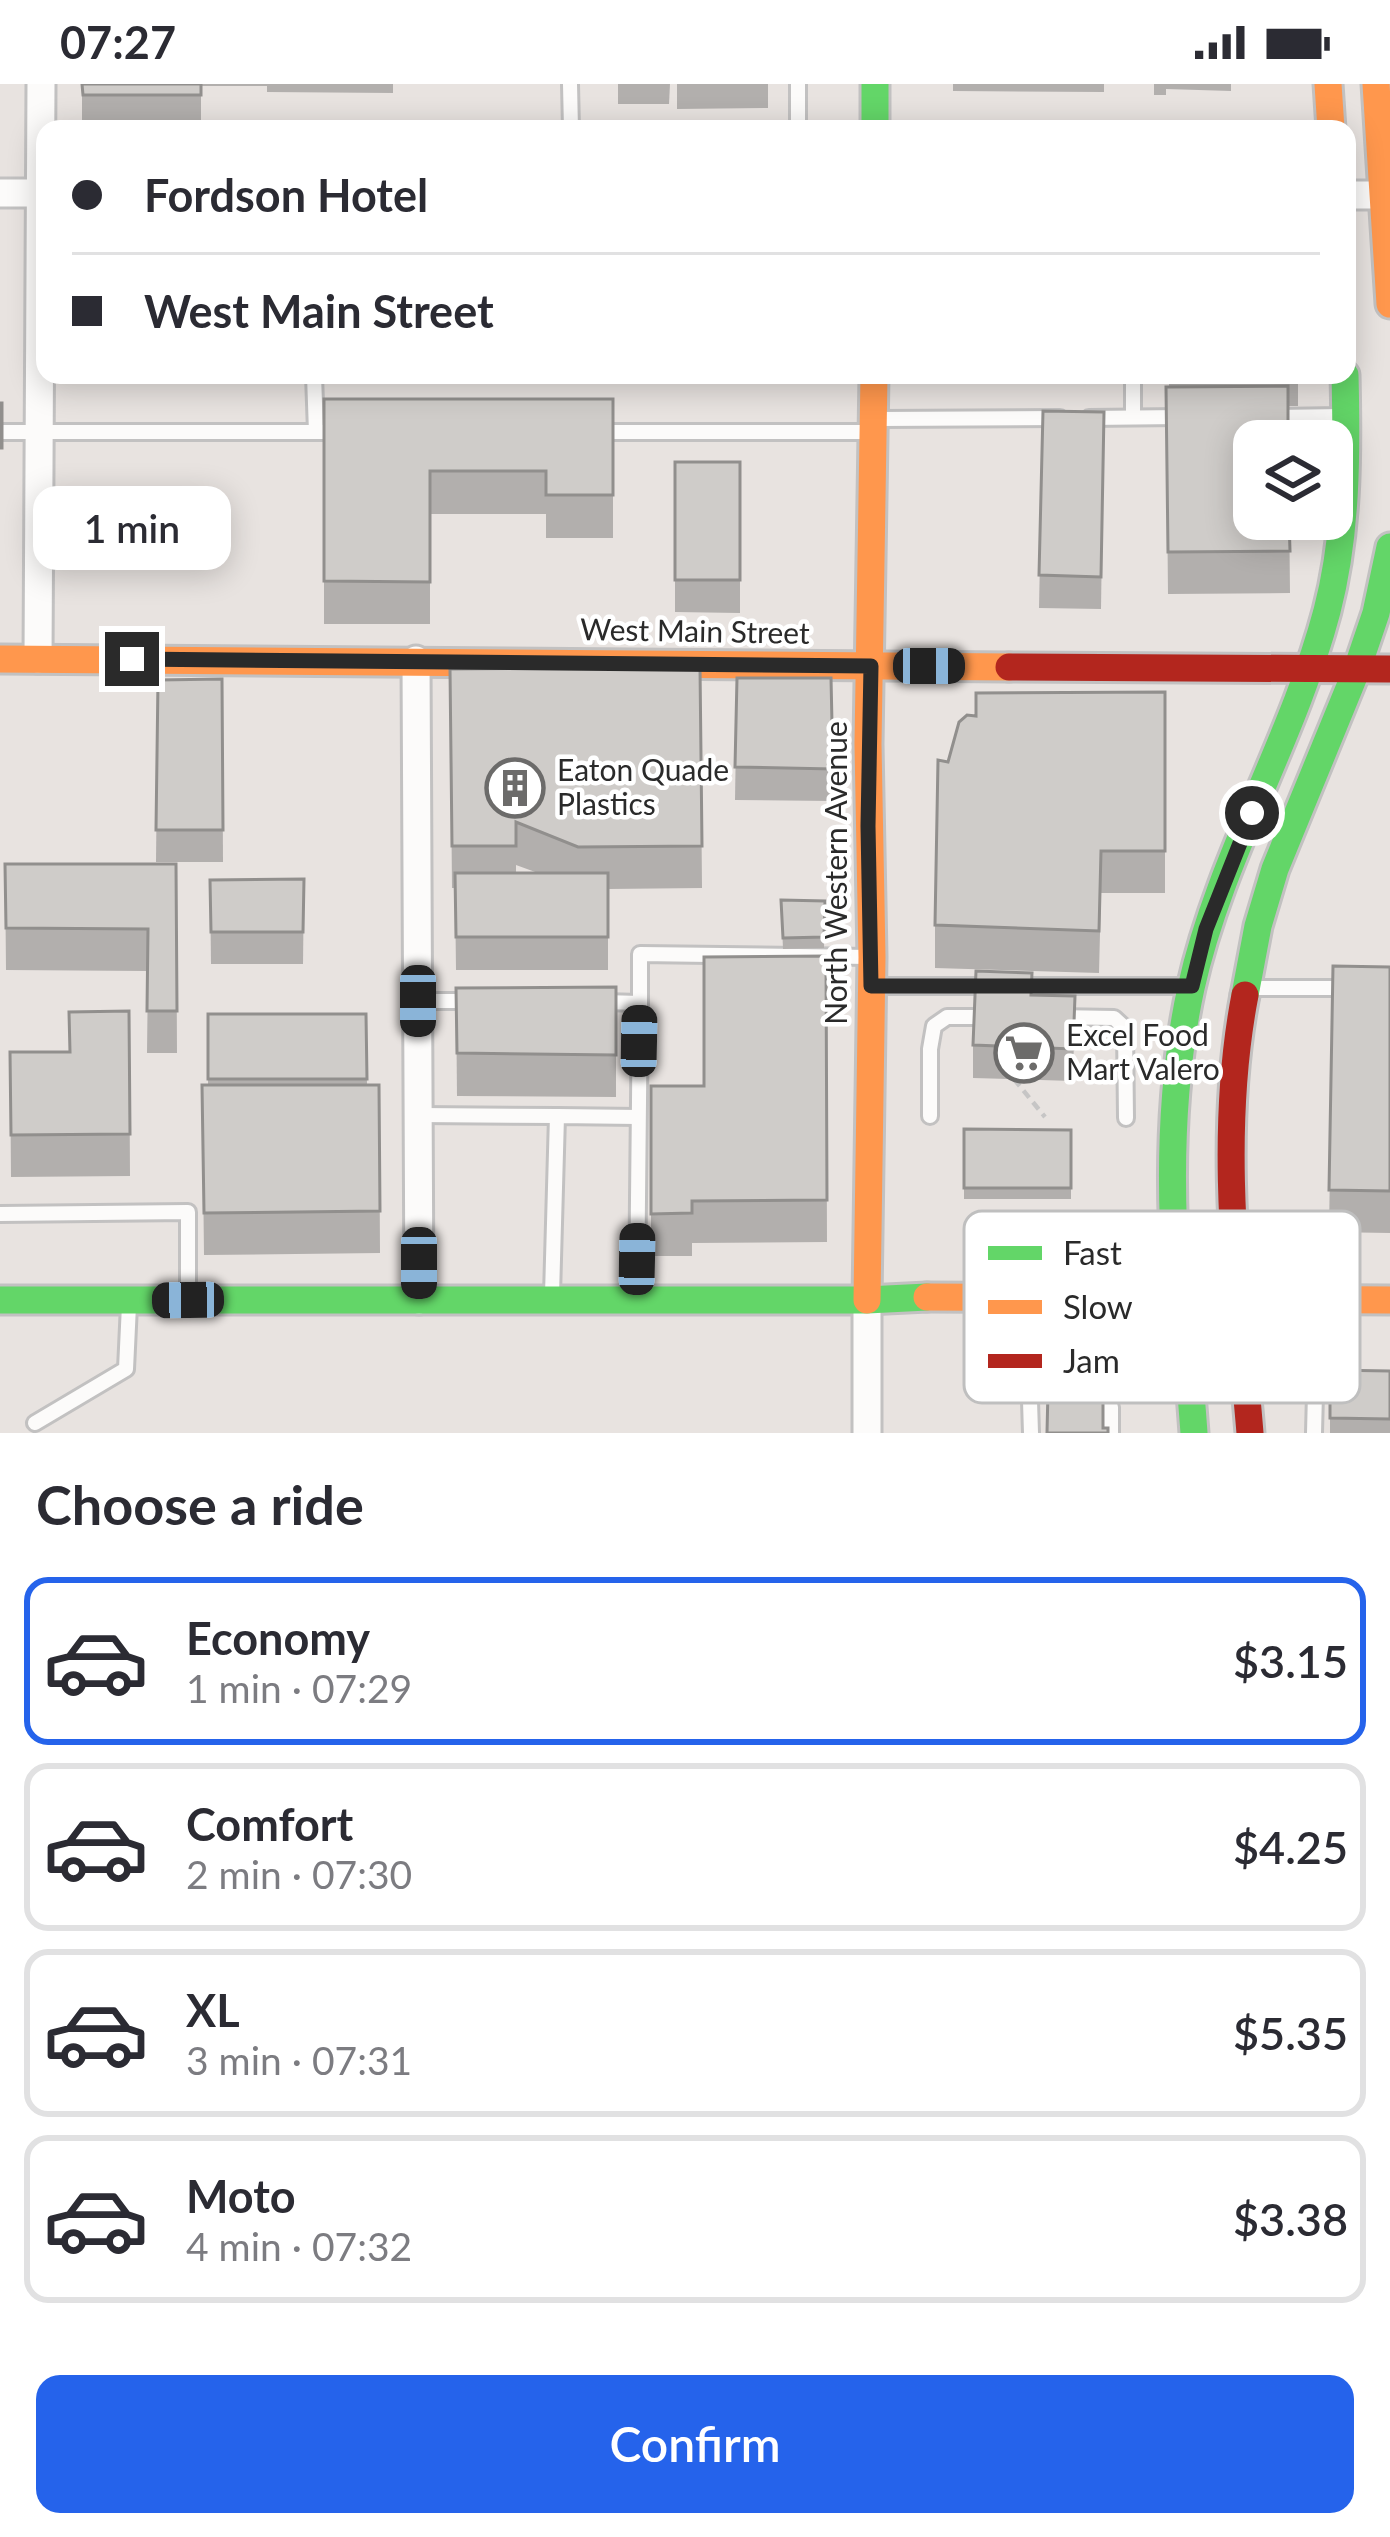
<!DOCTYPE html>
<html lang="en">
<head>
<meta charset="utf-8">
<style>
	:root { --surface:#fff; --page:#f2f2f3; --text:#2b2b33; --muted:#7c7c81; --line:#e1e1e2; --accent:#2563eb }
	body { margin:0; font-family:Lato,sans-serif; background:var(--page); color:var(--text); height:100vh; display:flex; flex-direction:column; font-size:45px; white-space:nowrap }
	* { box-sizing:border-box; margin:0 }
	p { font-size:39px; color:var(--muted) }
	.icon { flex:none; width:66px; height:66px; fill:none; stroke:currentColor; stroke-width:2; stroke-linecap:round; stroke-linejoin:round }
	.map { position:relative; height:1349px; overflow:hidden }
	.side { display:flex; flex-direction:column; background:var(--surface); flex:1 }
	.side>* { flex:none }
	.guide { position:absolute; left:36px; top:36px; width:1320px; height:264px; border-radius:24px; box-shadow:0 6px 30px #0003; display:grid; align-content:center; height:264px; padding:0 36px; background:var(--surface) }
	.buttons { position:absolute; left:1233px; top:336px; display:grid; gap:24px }
	.buttons a { display:grid; place-items:center; width:120px; height:120px; border-radius:24px; background:var(--surface); box-shadow:0 6px 30px #0003; font-size:60px }
	.end { position:absolute; width:54px; height:54px; margin:-27px; border:15px solid #2a2a2a; background:#fff; box-shadow:0 0 0 6px #fff }
	.from { border-radius:50% }
	.bubble { position:absolute; height:84px; border-radius:24px; background:var(--surface); box-shadow:0 6px 30px #0003; font-size:39px; font-weight:600; line-height:84px; text-align:center }
	.car { position:absolute; width:36px; height:72px; margin:-36px -18px; border-radius:15px; box-shadow:0 0 9px 3px #0007; background:linear-gradient(#222 24%,#8ab4d8 0 40%,#222 0 76%,#8ab4d8 0 86%,#222 0) }
	.guide b { display:flex; align-items:center; gap:42px; height:114px; font-size:45px }
	.guide b+b { border-top:3px solid var(--line) }
	.guide i { width:30px; height:30px; background:var(--text) }
	ul { padding:0; list-style:none }
	li { display:flex; align-items:center; gap:36px; height:168px; margin:0 24px 18px; padding:0 12px; border:6px solid var(--line); border-radius:24px }
	li div { flex:1 }
	li b { display:block; font-size:45px }
	li em { font-style:normal; font-weight:600 }
	li.on { border-color:var(--accent) }
	li>.icon { width:108px; height:108px; stroke-width:1.5 }
	h2 { padding:0 36px; font-size:54px; line-height:144px }
	.action { display:flex; gap:24px; margin-top:auto; padding:24px 36px }
	.action a { flex:1; height:138px; border-radius:24px; background:var(--accent); color:#fff; font-size:48px; font-weight:600; line-height:138px; text-align:center }
	.status { display:flex; justify-content:space-between; align-items:center; height:84px; padding:0 60px; background:var(--surface); direction:ltr }
	.status svg { height:33px; fill:currentColor }
	.map>svg:first-child { display:block }
	.lines { fill:none; stroke-linecap:round; stroke-linejoin:round }
	.lane-casing { stroke:#c2c1c1; stroke-width:20 }
	.street-casing { stroke:#c2c1c1; stroke-width:33 }
	.fast-casing { stroke:#c2c1c1; stroke-width:33 }
	.slow-casing { stroke:#c2c1c1; stroke-width:33 }
	.jam-casing { stroke:#c2c1c1; stroke-width:33 }
	.path { stroke:#c6c5c5; stroke-width:4.5; stroke-dasharray:9 6; stroke-linecap:butt }
	.lane { stroke:#fcfbfa; stroke-width:14 }
	.street { stroke:#fcfbfa; stroke-width:27 }
	.fast { stroke:#63d668; stroke-width:27 }
	.slow { stroke:#ff974d; stroke-width:27 }
	.jam { stroke:#b3261e; stroke-width:27 }
	.wall { fill:#b2afad; fill-rule:evenodd }
	.building { fill:#cfccc9; stroke:#918f8d; stroke-width:3 }
	.route { stroke:#2a2a2a; stroke-width:15 }
	.labels { text-anchor:middle; stroke-width:9; stroke-linejoin:round; paint-order:stroke }
	.street-label { font-size:30px; fill:#2a2a2a; stroke:#fff }
	.poi-label { font-size:30px; fill:#2a2a2a; stroke:#fff; text-anchor:start }
	.key { fill:#fff; stroke:#bfbfbf; stroke-width:3 }
	.key-label { font-size:33px; fill:#2a2a2a }
</style>
</head>
<body>
<div class="status"><b>07:27</b><svg viewBox="0 0 49 12"><path d="M0 12V9h3v3zM5 12V6h3v6zM10 12V3h3v9zM15 12V0h3v12zM26 1h20v11H26zM47 4h2v5h-2z"/></svg></div>
<div class="map">
<svg width="1390" height="1349" viewBox="0 0 1390 1349">
	<rect width="100%" height="100%" fill="#e8e3e0"/>
	<g class="lines">
		<g class="lane-casing">
			<g id="lane">
				<polyline points="570,0 571,45"/>
				<polyline points="798,45 798,0"/>
				<polyline points="314,291 316,348"/>
				<polyline points="1133,291 1133,333"/>
				<polyline points="1275,333 1342,332"/>
				<polyline points="1089,334 1180,333"/>
				<polyline points="879,335 1060,334"/>
				<polyline points="0,348 343,348"/>
				<polyline points="599,348 871,348"/>
				<polyline points="876,902 992,902"/>
				<polyline points="1014,902 1184,902"/>
				<polyline points="1251,904 1349,904"/>
				<polyline points="418,917 473,917"/>
				<polyline points="603,918 640,919 640,870 869,873"/>
				<polyline points="1056,933 1114,934 1125,944 1126,1034"/>
				<polyline points="419,1031 557,1032"/>
				<polyline points="930,1032 930,965 934,942 947,933 992,933"/>
				<polyline points="0,1130 188,1128 188,1211"/>
				<polyline points="552,1211 557,1032 638,1033"/>
				<polyline points="637,1213 640,919"/>
				<polyline points="1030,1317 1031,1349"/>
				<polyline points="1088,1321 1111,1323 1111,1349"/>
				<polyline points="35,1339 126,1285 129,1221"/>
				<polyline points="1314,1349 1315,1309 1323,1295 1349,1295"/>
			</g>
		</g>
		<g class="street-casing">
			<g id="street">
				<polyline points="0,109 45,109"/>
				<polyline points="1347,111 1390,111"/>
				<polyline points="38,575 41,0"/>
				<polyline points="416,576 419,1216"/>
				<polyline points="867,1216 867,1349"/>
			</g>
		</g>
		<g class="fast-casing">
			<g id="fast">
				<polyline points="875,0 875,45"/>
				<polyline points="1245,911 1258,842 1275,785 1357,585 1376,529 1390,463"/>
				<polyline points="0,1216 867,1216 927,1213"/>
				<path d="M1194 1349C1192 1322 1190 1294 1187 1267 1185 1249 1180 1231 1178 1213 1169 1111 1169 1005 1191 904 1220 773 1293 656 1327 527 1347 450 1347 370 1345 291"/>
			</g>
		</g>
		<g class="slow-casing">
			<g id="slow">
				<polyline points="1328,0 1331,45"/>
				<polyline points="1376,0 1390,220"/>
				<path d="M0 575C336 576 672 582 1009 583"/>
				<polyline points="927,1213 1390,1216"/>
				<polyline points="867,1216 872,873 868,660 874,291"/>
			</g>
		</g>
		<g class="jam-casing">
			<g id="jam">
				<polyline points="1009,583 1390,585"/>
				<path d="M1245 911C1217 1056 1238 1204 1250 1349"/>
			</g>
		</g>
		<polyline class="path" points="1014,995 1045,1033"/>
		<use href="#lane" class="lane"/>
		<use href="#street" class="street"/>
		<use href="#fast" class="fast"/>
		<use href="#slow" class="slow"/>
		<use href="#jam" class="jam"/>
	</g>
	<g class="wall">
		<polygon points="82,0 393,0 393,9 267,8 267,2 201,2 201,45 82,45"/>
		<polygon points="618,0 670,0 669,20 618,20"/>
		<polygon points="677,0 768,0 768,24 677,25"/>
		<polygon points="953,0 1104,0 1104,8 953,7"/>
		<polygon points="1154,0 1231,0 1231,7 1166,5 1166,11 1154,11"/>
		<polygon points="327,291 360,291 359,295 327,295"/>
		<polygon points="1169,291 1298,291 1298,322 1288,322 1290,509 1168,510 1166,303 1169,303"/>
		<polygon points="324,315 613,315 613,454 546,454 546,430 430,430 430,540 324,540"/>
		<polygon points="1043,327 1104,328 1101,525 1039,524"/>
		<polygon points="675,378 740,378 740,529 675,528"/>
		<path d="M700 583 702 804 608 805V886H456L455 804H452L450 585ZM516 781 538 789H516Z"/>
		<polygon points="737,594 831,594 833,717 735,716"/>
		<polygon points="222,595 223,778 156,778 158,596"/>
		<polygon points="1165,608 1165,809 1101,809 1099,889 935,884 935,841 948,678 976,632"/>
		<polygon points="5,780 176,780 177,969 147,969 148,887 6,886"/>
		<polygon points="304,795 303,880 211,880 210,796"/>
		<polygon points="781,816 825,817 824,864 783,865"/>
		<polygon points="826,872 827,1158 692,1159 692,1172 651,1172 651,1002 704,1002"/>
		<polygon points="1333,882 1390,883 1390,1149 1329,1148"/>
		<polygon points="616,903 616,1013 457,1012 456,904"/>
		<polygon points="1032,911 1075,912 1073,997 973,994 973,961"/>
		<polygon points="129,927 130,1092 11,1093 10,968 69,968"/>
		<polygon points="208,930 366,930 367,1001 379,1001 380,1169 204,1171 202,1001 208,1001"/>
		<polygon points="964,1045 1071,1046 1071,1115 964,1115"/>
		<polygon points="1330,1286 1390,1287 1390,1349 1330,1349"/>
	</g>
	<g class="building">
		<polygon points="82,0 201,0 201,11 83,11"/>
		<polygon points="1288,302 1288,357 1254,357 1254,435 1289,435 1290,467 1168,468 1166,303"/>
		<polygon points="324,315 613,315 613,411 546,411 546,387 430,387 430,498 324,497"/>
		<rect x="0" y="319" width="2" height="45"/>
		<polygon points="1043,327 1104,328 1101,493 1039,491"/>
		<rect x="675" y="378" width="65" height="118"/>
		<polygon points="700,583 702,762 578,763 516,738 516,762 452,762 450,585"/>
		<polygon points="737,594 831,594 833,685 735,683"/>
		<polygon points="222,595 223,746 156,746 158,596"/>
		<polygon points="1165,608 1165,767 1101,767 1099,847 935,841 938,676 948,678 959,638 967,631 976,632 976,609"/>
		<polygon points="5,780 176,780 177,927 147,927 148,845 6,844"/>
		<polygon points="455,789 608,789 608,853 456,853"/>
		<polygon points="304,795 303,848 211,848 210,796"/>
		<polygon points="781,816 825,817 824,853 783,854"/>
		<polygon points="826,872 827,1116 692,1117 692,1129 651,1130 651,1002 704,1002 704,873"/>
		<polygon points="1333,882 1390,883 1390,1107 1329,1106"/>
		<polygon points="976,887 1032,889 1031,911 1075,912 1073,965 973,961"/>
		<polygon points="616,903 616,971 457,969 456,904"/>
		<polygon points="129,927 130,1050 11,1051 10,968 70,968 69,928"/>
		<polygon points="208,930 366,930 367,995 208,995"/>
		<polygon points="202,1001 379,1001 380,1127 204,1129"/>
		<polygon points="964,1045 1071,1046 1071,1104 964,1104"/>
		<polygon points="1330,1286 1390,1287 1390,1335 1330,1334"/>
		<polygon points="1048,1306 1103,1307 1103,1344 1108,1344 1108,1349 1047,1349"/>
	</g>
	<g class="lines">
		<polyline class="route" points="132,575 871,582 868,742 871,902 1192,902 1206,845 1252,729"/>
	</g>
	<defs>
		<g id="building-ring" transform="scale(3)"><circle r="9.5" fill="#fff" stroke="#6c6b6a" stroke-width="1.5"/><path d="M-4-6H4V6H1V3H-1V6H-4ZM-2.5-4.3h1.7v1.8h-1.7ZM.8-4.3h1.7v1.8H.8ZM-2.5-1h1.7V.8h-1.7ZM.8-1h1.7V.8H.8Z" fill="#6c6b6a"/></g>
		<g id="supermarket-ring" transform="scale(3)"><circle r="9.5" fill="#fff" stroke="#6c6b6a" stroke-width="1.5"/><path d="M-6-5.5h2.5l.6 2H6L4.5 2H-2.5L-4.4-4H-6ZM-1.5 3.2a1.3 1.3 0 1 0 .1 0ZM3 3.2a1.3 1.3 0 1 0 .1 0Z" fill="#6c6b6a"/></g>
	</defs>
	<g fill-rule="evenodd">
		<use href="#building-ring" x="515" y="704"/>
		<use href="#supermarket-ring" x="1024" y="969"/>
	</g>
	<g class="labels">
		<g class="street-label">
			<text transform="translate(695 548) rotate(1)" y="10">West Main Street</text>
			<text transform="translate(837 789) rotate(-90)" y="10">North Western Avenue</text>
		</g>
		<g class="poi-label">
			<text x="557" y="697">Eaton Quade<tspan x="557" dy="34">Plastics</tspan></text>
			<text x="1066" y="962">Excel Food<tspan x="1066" dy="34">Mart Valero</tspan></text>
		</g>
	</g>
	<rect x="964" y="1127" width="396" height="192" rx="18" class="key"/>
	<rect x="988" y="1162" width="54" height="14" fill="#63d668"/>
	<rect x="988" y="1216" width="54" height="14" fill="#ff974d"/>
	<rect x="988" y="1270" width="54" height="14" fill="#b3261e"/>
	<g class="key-label">
		<text x="1063" y="1181">Fast</text>
		<text x="1063" y="1235">Slow</text>
		<text x="1063" y="1289">Jam</text>
	</g>
</svg>
<div class="buttons">
<a><svg class="icon" aria-label="layers" viewBox="0 0 24 24"><path d="M12 4l9 5-9 5-9-5zM3 14l9 5 9-5"/></svg></a>
</div>
<i class="end from" style="left:1252px;top:729px"></i>
<i class="end" style="left:132px;top:575px"></i>
<div class="bubble" style="left:33px;top:402px;width:198px">1 min</div>
<i class="car" style="left:929px;top:582px;rotate:90deg"></i>
<i class="car" style="left:418px;top:917px;rotate:180deg"></i>
<i class="car" style="left:639px;top:957px;rotate:1deg"></i>
<i class="car" style="left:637px;top:1175px;rotate:1deg"></i>
<i class="car" style="left:419px;top:1179px;rotate:180deg"></i>
<i class="car" style="left:188px;top:1216px;rotate:269deg"></i>
<div class="guide">
<b><i class="from"></i>Fordson Hotel</b>
<b><i></i>West Main Street</b>
</div>
</div>
<section class="side">
<h2>Choose a ride</h2>
<ul>
<li class="on"><svg class="icon" aria-label="car" viewBox="0 0 24 24"><path d="M5 17H2v-5l4-1 3-4h7l3 4 3 1v5h-3M9 17h6M6 11h13"/><circle cx="7" cy="17" r="2"/><circle cx="17" cy="17" r="2"/></svg><div><b>Economy</b><p>1 min · 07:29</p></div><em>$3.15</em></li>
<li><svg class="icon" aria-label="car" viewBox="0 0 24 24"><path d="M5 17H2v-5l4-1 3-4h7l3 4 3 1v5h-3M9 17h6M6 11h13"/><circle cx="7" cy="17" r="2"/><circle cx="17" cy="17" r="2"/></svg><div><b>Comfort</b><p>2 min · 07:30</p></div><em>$4.25</em></li>
<li><svg class="icon" aria-label="car" viewBox="0 0 24 24"><path d="M5 17H2v-5l4-1 3-4h7l3 4 3 1v5h-3M9 17h6M6 11h13"/><circle cx="7" cy="17" r="2"/><circle cx="17" cy="17" r="2"/></svg><div><b>XL</b><p>3 min · 07:31</p></div><em>$5.35</em></li>
<li><svg class="icon" aria-label="car" viewBox="0 0 24 24"><path d="M5 17H2v-5l4-1 3-4h7l3 4 3 1v5h-3M9 17h6M6 11h13"/><circle cx="7" cy="17" r="2"/><circle cx="17" cy="17" r="2"/></svg><div><b>Moto</b><p>4 min · 07:32</p></div><em>$3.38</em></li>
</ul>
<div class="action"><a>Confirm</a></div>
</section>
</body>
</html>
